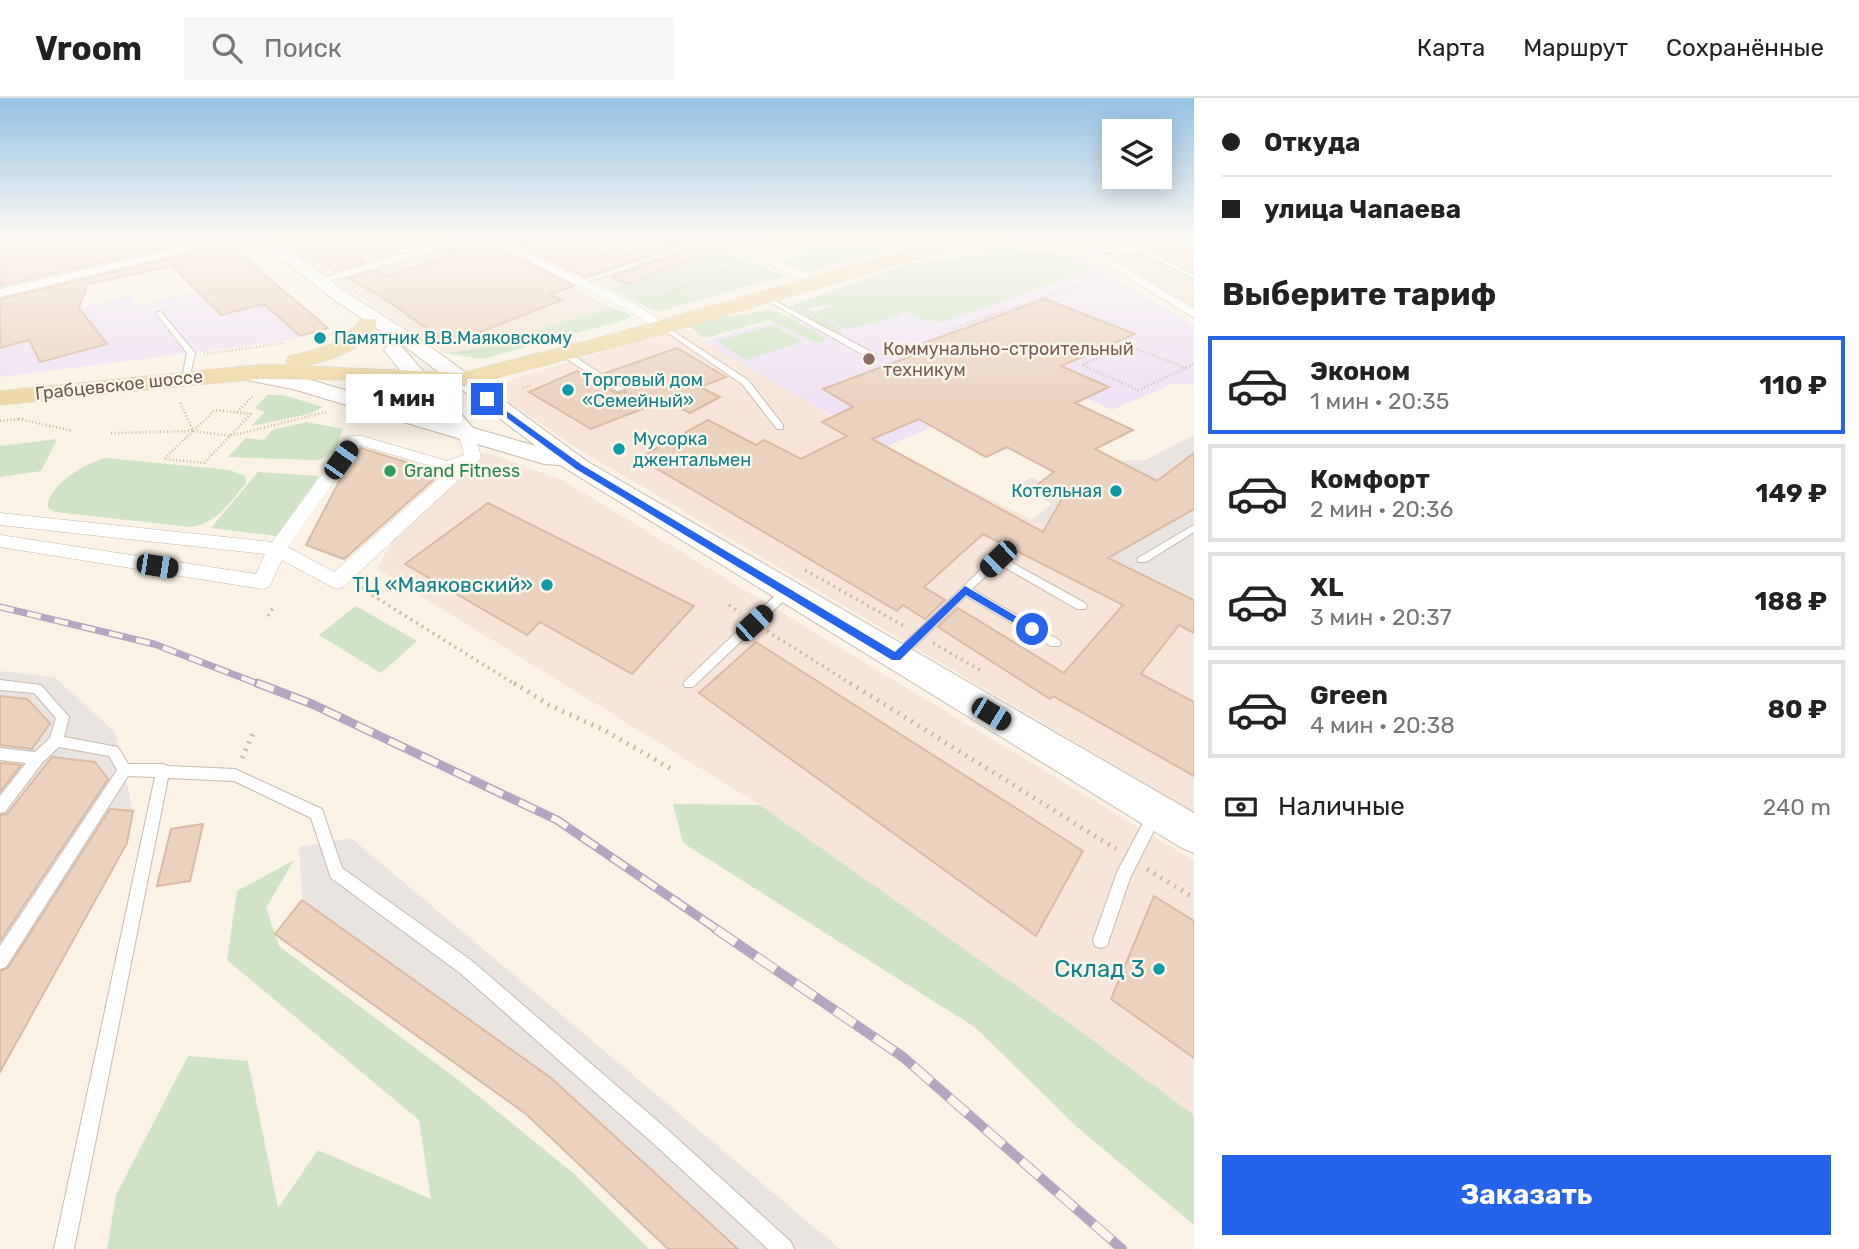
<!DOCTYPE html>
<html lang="ru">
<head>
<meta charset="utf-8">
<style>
	:root { --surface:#fff; --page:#f6f6f6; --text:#222; --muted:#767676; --line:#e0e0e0; --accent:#2563eb }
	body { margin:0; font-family:Rubik,sans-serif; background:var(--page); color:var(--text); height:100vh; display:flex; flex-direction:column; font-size:26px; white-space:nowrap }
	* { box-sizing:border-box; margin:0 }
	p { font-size:23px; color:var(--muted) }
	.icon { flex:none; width:38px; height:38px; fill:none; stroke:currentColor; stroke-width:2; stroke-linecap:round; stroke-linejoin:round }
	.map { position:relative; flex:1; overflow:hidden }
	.details { display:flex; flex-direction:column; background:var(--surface); width:665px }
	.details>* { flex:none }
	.banner { display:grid; align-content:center; height:154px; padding:0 28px; background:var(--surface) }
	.tools { position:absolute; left:1102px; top:21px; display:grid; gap:14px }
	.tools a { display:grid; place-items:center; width:70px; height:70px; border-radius:0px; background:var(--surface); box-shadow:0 4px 18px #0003; font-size:35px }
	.end { position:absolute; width:32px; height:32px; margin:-16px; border:9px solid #2563eb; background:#fff; box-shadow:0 0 0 4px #fff }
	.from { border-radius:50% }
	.bubble { position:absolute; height:49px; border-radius:0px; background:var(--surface); box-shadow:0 4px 18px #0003; font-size:23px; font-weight:700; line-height:49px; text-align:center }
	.car { position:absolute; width:21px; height:42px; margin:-21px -10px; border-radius:9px; box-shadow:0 0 5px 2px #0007; background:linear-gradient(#222 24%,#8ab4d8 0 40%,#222 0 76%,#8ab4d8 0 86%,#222 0) }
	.banner b { display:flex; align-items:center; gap:24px; height:66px; font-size:26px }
	.banner b+b { border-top:2px solid var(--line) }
	.banner i { width:18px; height:18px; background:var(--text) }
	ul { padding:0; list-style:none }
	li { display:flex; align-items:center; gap:21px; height:98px; margin:0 14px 10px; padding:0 14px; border:4px solid var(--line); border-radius:0px }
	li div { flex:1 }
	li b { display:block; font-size:26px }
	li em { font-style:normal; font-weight:700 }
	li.current { border-color:var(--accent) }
	li>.icon { width:63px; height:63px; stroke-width:1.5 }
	h2 { padding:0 28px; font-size:32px; line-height:84px }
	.pay { display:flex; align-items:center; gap:18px; height:77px; padding:0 28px; font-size:26px }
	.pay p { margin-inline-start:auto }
	.action { display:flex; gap:14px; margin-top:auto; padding:14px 28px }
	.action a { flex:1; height:80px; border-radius:0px; background:var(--accent); color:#fff; font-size:28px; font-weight:700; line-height:80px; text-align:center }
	header { display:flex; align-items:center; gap:42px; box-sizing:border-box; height:98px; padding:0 35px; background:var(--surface); border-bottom:2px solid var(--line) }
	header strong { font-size:33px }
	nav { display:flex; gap:38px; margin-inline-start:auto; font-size:24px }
	.search { width:490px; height:63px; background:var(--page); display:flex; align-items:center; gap:18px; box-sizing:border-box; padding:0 24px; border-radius:0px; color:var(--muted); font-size:26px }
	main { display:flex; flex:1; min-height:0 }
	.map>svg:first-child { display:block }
	.residential { fill:#efe4d4 }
	.commercial { fill:#f8e5da }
	.industrial { fill:#e9e4df }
	.education { fill:#efe2f5 }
	.green { fill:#d0e4c5 }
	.building { fill:#ebd3c0; stroke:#dbbba3; stroke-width:2; fill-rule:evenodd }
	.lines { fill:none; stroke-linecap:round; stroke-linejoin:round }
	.service-casing { stroke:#c8baad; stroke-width:2 }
	.minor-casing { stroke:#c8baad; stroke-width:1 }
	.secondary-casing { stroke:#cbbbac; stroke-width:2 }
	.primary-casing { stroke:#d6d1cd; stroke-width:1 }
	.path-far2 { stroke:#cfb7a4; stroke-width:2.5; stroke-dasharray:1 2.5; stroke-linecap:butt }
	.path-far1 { stroke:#cfb7a4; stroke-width:3.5; stroke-dasharray:2 4.5; stroke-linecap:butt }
	.path { stroke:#cfb7a4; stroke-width:5; stroke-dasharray:2 6; stroke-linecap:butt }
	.service { fill:#fff; fill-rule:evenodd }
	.minor { fill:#fff; fill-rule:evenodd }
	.secondary { fill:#fff; fill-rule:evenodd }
	.primary { fill:#efd8a6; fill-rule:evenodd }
	.rail-far2-casing { stroke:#b5a5c0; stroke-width:7 }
	.rail-far1-casing { stroke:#b5a5c0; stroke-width:9 }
	.rail-casing { stroke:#b5a5c0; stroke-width:10 }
	.rail-far2 { stroke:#fcf6ea; stroke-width:4.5; stroke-dasharray:14; stroke-linecap:butt }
	.rail-far1 { stroke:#fcf6ea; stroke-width:6; stroke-dasharray:18; stroke-linecap:butt }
	.rail { stroke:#fcf6ea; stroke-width:8; stroke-dasharray:24; stroke-linecap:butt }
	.route { fill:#2563eb }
	.culture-dot { fill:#0f9aa8; stroke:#fcf6ea; stroke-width:2.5 }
	.education-dot { fill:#8d6e63; stroke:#fcf6ea; stroke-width:2.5 }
	.leisure-dot { fill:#2e9e5b; stroke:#fcf6ea; stroke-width:2.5 }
	.labels { text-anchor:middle; stroke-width:5; stroke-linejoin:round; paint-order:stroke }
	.far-culture-label { font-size:18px; fill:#0d838f; stroke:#fcf6ea; text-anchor:start }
	.far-education-label { font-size:18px; fill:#785e54; stroke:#fcf6ea; text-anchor:start }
	.far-street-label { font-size:18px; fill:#6e5b4e; stroke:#fcf6ea }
	.far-leisure-label { font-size:18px; fill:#27864d; stroke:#fcf6ea; text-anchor:start }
	.culture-label { font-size:21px; fill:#0d838f; stroke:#fcf6ea; text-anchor:end }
	.near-culture-label { font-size:24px; fill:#0d838f; stroke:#fcf6ea; text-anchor:end }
</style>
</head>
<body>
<header>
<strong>Vroom</strong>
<div class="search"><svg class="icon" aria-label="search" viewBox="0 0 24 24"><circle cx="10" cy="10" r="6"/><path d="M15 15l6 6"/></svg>Поиск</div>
<nav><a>Карта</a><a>Маршрут</a><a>Сохранённые</a></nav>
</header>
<main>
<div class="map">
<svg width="1194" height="1151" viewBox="0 0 1194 1151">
	<rect width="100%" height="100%" fill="#f9f2e5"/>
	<g class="residential">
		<polygon points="272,140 462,140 333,176 323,175"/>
		<polygon points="504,140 700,140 727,151 727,155 610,191"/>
		<polygon points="1077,140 1194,140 1194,210"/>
		<polygon points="468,143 488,146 611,210 477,250 445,255 336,184 335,180"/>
	</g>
	<g class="commercial">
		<polygon points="684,230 832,319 925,370 1194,500 1194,714 570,346 505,301 499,293 501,286 515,280"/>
		<polygon points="484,354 562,382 1194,763 1194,1035 760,707 377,471 397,434"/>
	</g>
	<g class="industrial">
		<polygon points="1194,337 1194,500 1032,422 1052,406 1020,386 1032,379 1047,387 1087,364 1146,362"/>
		<polygon points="0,573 54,579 115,634 133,713 127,745 0,974"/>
		<polygon points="351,740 840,1151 668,1151 526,1016 275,836 302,802 299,749"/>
	</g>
	<g class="education">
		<polygon points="1030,151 1073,155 1194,228 1194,287 1174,285 1112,312 1043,280 886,349 703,243"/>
		<polygon points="239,156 328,230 284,243 0,279 0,230 129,198 138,208 221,187 212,177 185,184 172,171"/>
	</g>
	<g class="green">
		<polygon points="796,140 855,140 870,146 897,140 915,140 919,143 811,173 805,173 783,164 811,154 786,144"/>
		<path d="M1005 150 1017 151 1018 156C1038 150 1070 154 1084 171L1082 175 942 224 920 221 905 213C896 222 861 227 846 231L815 214 836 207H824L808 211 840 230 841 235 831 233 789 208 918 163 950 162Z"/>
		<polygon points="727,155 784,178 657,214 610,191"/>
		<polygon points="611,210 631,216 628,221 483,261 445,255 477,250"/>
		<polygon points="768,212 779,214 826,240 821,245 813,244 769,222 710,239 702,240 690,229 713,221"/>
		<polygon points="773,227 803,244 745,262 716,243"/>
		<polygon points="267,297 283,297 323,309 309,316 251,328 265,314 255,310"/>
		<polygon points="307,324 343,331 334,356 317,362 228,359 246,340 264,342 272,332"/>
		<polygon points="57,341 41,373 0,379 0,348"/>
		<path d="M106 360 230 372 245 378 246 385C229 405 218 425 190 429L55 414 48 410C45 389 88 363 106 360Z"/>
		<polygon points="258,374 319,378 276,438 211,430"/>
		<polygon points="356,508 417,543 381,575 319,537"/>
		<polygon points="673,706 760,707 1079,932 1191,1015 1194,1018 1194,1127 1077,1029 976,930 683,745"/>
		<polygon points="294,762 266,810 279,848 465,987 573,1075 649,1151 107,1151 116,1097 188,958 248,963 278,1110 318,1052 431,1101 419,1022 227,862 237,793"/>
	</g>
	<g class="building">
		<polygon points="28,140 208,140 0,188 0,146"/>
		<polygon points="305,140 324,140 364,165 336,173 301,147"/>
		<polygon points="479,140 574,188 550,196 562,202 449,246 381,198 347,180 376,172 385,178 450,159 446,157 457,154 450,151"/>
		<polygon points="504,140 526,140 527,148 562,140 617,161 682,140 699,140 585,179"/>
		<polygon points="711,145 726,151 626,186 611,179"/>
		<polygon points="228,146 328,230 300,238 264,206 221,217 172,168 88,186 79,210 107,246 40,264 29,242 0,250 0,201"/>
		<path d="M1045 201 1135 236 1061 268 1109 289 1075 305 1133 332 1095 351 1157 383 1194 355V411L1108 460 1194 502V535L1179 527 1141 576 1194 604V678L1053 598 1050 601 938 529 958 510 1064 575 1123 507 983 436 924 489 945 502 925 521 903 507 897 513 639 360 708 322 756 347 764 342 801 361 847 338 822 324 853 309 823 291 933 250 924 245ZM919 321 986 359 1007 349 1054 374 1037 387 1062 401 1043 434 872 341Z"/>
		<polygon points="677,250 726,279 700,289 720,299 690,315 665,302 591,331 529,294 577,273 616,295 625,294 625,289 605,275"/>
		<polygon points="361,350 441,375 344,461 306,447 343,376"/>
		<polygon points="488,405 694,508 632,576 540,524 527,537 405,466"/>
		<polygon points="756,544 1083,753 1036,838 699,595"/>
		<polygon points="0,598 27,601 50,625 32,651 0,647"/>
		<polygon points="52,659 95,664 108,681 0,843 0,717 7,716"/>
		<polygon points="0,665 21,667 0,694"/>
		<polygon points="110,711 133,713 127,745 0,974 0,873 8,870"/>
		<polygon points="203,726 190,783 157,788 171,731"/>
		<polygon points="1154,798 1194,823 1194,960 1111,901"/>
		<polygon points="302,802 551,980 738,1151 668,1151 526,1016 275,836"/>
	</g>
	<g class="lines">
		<g class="service-casing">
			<g id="service">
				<polygon points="708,140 715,141 583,185 578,184"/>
				<polygon points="1194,146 1194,150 1149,152 1194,177 1194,181 1141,153 1091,156 1088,154 1091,152"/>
				<polygon points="766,198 875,256 876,258 869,260 764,201 763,200"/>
				<polygon points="157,214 161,214 195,255 189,282 182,280 187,255 157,216"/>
				<polygon points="661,228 665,228 748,282 783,327 783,331 777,331 742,286 661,230"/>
				<polygon points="562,254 568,254 624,291 617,293 562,258"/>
				<polygon points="1194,427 1194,434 1146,464 1138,464 1137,462 1138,460"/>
				<polygon points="998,457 1085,505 1087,508 1085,511 1077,511 999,466 972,491 1059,542 1061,545 1059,548 1051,548 966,498 900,563 892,563 890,560 892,557 994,459"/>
				<polygon points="787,489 791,490 792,493 791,496 693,589 685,589 683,586 685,583 783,490"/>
				<polygon points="0,582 41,587 69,619 64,639 118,649 128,666 163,666 168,668 235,671 322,711 342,770 472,863 669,1033 791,1144 794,1151 768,1151 655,1047 460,875 331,780 311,720 234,683 168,680 74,1151 54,1151 155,679 128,678 6,869 0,871 0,848 117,672 109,658 59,649 43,664 5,714 0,715 0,698 26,665 0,662 0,650 35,654 50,640 56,620 34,595 0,592"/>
				<polygon points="1155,710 1160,712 1162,717 1130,780 1107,848 1101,850 1095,848 1093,842 1118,772 1150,712"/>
			</g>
		</g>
		<g class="minor-casing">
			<g id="minor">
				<polygon points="222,140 242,140 0,199 0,191"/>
				<polygon points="459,140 477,140 322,185 312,183"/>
				<polygon points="483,140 497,140 639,208 669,229 663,233 658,232 631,214"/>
				<polygon points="706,140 721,140 826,184 816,186"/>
				<polygon points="1064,140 1077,140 1194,211 1194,220"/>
				<path d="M466 329 474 334 481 359 479 363 343 489 336 491 282 462 269 489 262 491 0 449V437L256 476 265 456 0 427V415L272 444 350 338H362L447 363 464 357 458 334ZM360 347 447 373 334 474 288 449Z"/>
			</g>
		</g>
		<g class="secondary-casing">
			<polygon id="secondary" points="255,140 272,140 349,196 421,242 588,364 1194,715 1194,755 1180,749 560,367 544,366 293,291 231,279 228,275 231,271 238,269 304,280 438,320 384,252 387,248 401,248 473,330 536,348 407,250 337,204"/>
		</g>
		<g class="primary-casing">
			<path id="primary" d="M948 140H976L974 144 632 245 461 289 353 282 256 281 0 307V293L256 267H289L286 263 289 258C318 251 342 247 360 221H374L377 225C362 254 336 260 306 268L461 275 616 235Z"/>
		</g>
		<g class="path-far2">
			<polyline points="1052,144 1041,141 1054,142"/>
			<polyline points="847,145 859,147"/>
			<polyline points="863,146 859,147 866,150"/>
			<polyline points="983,152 1041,141"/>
			<polyline points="652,202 740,167"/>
			<polyline points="954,230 1103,180"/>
			<polygon points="1127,247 1186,270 1138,292 1082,267"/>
			<polyline points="460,254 486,253"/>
			<polyline points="204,256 286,245"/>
			<polyline points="1186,270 1194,266"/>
			<polyline points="523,290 532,287"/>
			<polyline points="237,314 254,297"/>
			<polyline points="23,321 19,321 73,333"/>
			<polyline points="0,323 19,321"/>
			<polyline points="193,333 230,338"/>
			<polyline points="193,333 164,361 204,365 230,338"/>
			<polyline points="193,333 215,312 251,316 230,338"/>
			<polyline points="111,335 193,333 180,304"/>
			<polyline points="230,338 326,314"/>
		</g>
		<g class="path-far1">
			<polyline points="805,472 904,528"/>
			<polyline points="361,490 516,587"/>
			<polyline points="729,507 740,515"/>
			<polyline points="268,518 274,508"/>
			<polyline points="767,533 853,587"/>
			<polyline points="933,545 983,574"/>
		</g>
		<g class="path">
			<polyline points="514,585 549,607 606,633 671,671"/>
			<polyline points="850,585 1116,751"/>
			<polyline points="242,660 253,635"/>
			<polyline points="1147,771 1194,800"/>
		</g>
		<use href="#service" class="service"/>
		<use href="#minor" class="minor"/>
		<use href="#secondary" class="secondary"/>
		<use href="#primary" class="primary"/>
		<g class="rail-far2-casing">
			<polyline id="rail-far2" points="0,509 154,546 261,587"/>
		</g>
		<g class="rail-far1-casing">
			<polyline id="rail-far1" points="257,585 312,606 557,722 718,832"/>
		</g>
		<g class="rail-casing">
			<polyline id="rail" points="716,831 903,959 1122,1151"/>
		</g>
		<use href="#rail-far2" class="rail-far2"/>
		<use href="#rail-far1" class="rail-far1"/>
		<use href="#rail" class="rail"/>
	</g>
	<linearGradient id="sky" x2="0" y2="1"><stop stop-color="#96c2e5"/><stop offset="0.46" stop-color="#fcf9f3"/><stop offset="1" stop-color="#fcf9f3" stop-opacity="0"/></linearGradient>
	<rect width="1194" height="302" fill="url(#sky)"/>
	<polygon class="route" points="487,299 582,367 895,554 965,488 1038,531 1032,535 1029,534 966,497 900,562 892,562 576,371 484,303"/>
	<g class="culture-dot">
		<circle cx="320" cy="240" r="7"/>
		<circle cx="568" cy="292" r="7"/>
		<circle cx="619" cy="351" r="7"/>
		<circle cx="1116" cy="393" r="7"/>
		<circle cx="547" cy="487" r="7"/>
		<circle cx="1159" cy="871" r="7"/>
	</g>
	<circle class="education-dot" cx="869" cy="261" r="7"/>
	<circle class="leisure-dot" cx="390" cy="373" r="7"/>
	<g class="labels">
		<g class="far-culture-label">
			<text x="334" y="246">Памятник В.В.Маяковскому</text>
			<text x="582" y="288">Торговый дом<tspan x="582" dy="21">«Семейный»</tspan></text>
			<text x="633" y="347">Мусорка<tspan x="633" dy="21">джентальмен</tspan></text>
			<text x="1102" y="399" text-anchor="end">Котельная</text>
		</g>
		<g class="far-education-label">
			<text x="883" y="257">Коммунально-строительный<tspan x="883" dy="21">техникум</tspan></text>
		</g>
		<g class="far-street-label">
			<text transform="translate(119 287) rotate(-6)" y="6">Грабцевское шоссе</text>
		</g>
		<g class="far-leisure-label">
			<text x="404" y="379">Grand Fitness</text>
		</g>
		<g class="culture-label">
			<text x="533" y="494">ТЦ «Маяковский»</text>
		</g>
		<g class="near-culture-label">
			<text x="1145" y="879">Склад 3</text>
		</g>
	</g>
</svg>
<div class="tools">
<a><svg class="icon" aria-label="layers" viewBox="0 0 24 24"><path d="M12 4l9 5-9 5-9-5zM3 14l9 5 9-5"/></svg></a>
</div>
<i class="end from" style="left:1032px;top:531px"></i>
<i class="end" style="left:487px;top:301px"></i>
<div class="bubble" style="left:346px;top:276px;width:116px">1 мин</div>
<i class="car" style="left:341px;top:362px;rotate:35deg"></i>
<i class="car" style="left:998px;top:461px;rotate:226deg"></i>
<i class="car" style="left:157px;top:468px;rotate:99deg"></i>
<i class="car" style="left:754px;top:525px;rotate:47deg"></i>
<i class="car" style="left:991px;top:616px;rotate:121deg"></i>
</div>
<section class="details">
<div class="banner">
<b><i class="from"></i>Откуда</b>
<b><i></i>улица Чапаева</b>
</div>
<h2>Выберите тариф</h2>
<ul>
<li class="current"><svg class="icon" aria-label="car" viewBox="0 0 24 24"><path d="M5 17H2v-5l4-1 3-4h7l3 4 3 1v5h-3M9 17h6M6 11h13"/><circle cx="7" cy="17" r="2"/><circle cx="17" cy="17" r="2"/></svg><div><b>Эконом</b><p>1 мин · 20:35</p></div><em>110 ₽</em></li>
<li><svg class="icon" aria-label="car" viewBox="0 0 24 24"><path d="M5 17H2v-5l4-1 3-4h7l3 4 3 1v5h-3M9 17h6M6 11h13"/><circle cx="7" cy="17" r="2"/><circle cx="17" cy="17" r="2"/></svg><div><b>Комфорт</b><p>2 мин · 20:36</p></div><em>149 ₽</em></li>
<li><svg class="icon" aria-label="car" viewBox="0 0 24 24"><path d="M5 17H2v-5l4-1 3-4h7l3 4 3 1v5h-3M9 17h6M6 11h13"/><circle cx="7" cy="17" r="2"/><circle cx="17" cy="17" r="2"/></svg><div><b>XL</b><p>3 мин · 20:37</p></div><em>188 ₽</em></li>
<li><svg class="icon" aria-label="car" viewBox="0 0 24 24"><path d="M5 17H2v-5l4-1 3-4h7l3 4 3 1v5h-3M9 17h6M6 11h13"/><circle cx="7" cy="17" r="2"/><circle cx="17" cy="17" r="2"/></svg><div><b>Green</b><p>4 мин · 20:38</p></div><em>80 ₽</em></li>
</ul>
<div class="pay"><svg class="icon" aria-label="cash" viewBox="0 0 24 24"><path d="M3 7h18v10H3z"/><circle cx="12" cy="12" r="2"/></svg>Наличные<p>240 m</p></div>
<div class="action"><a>Заказать</a></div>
</section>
</main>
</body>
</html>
